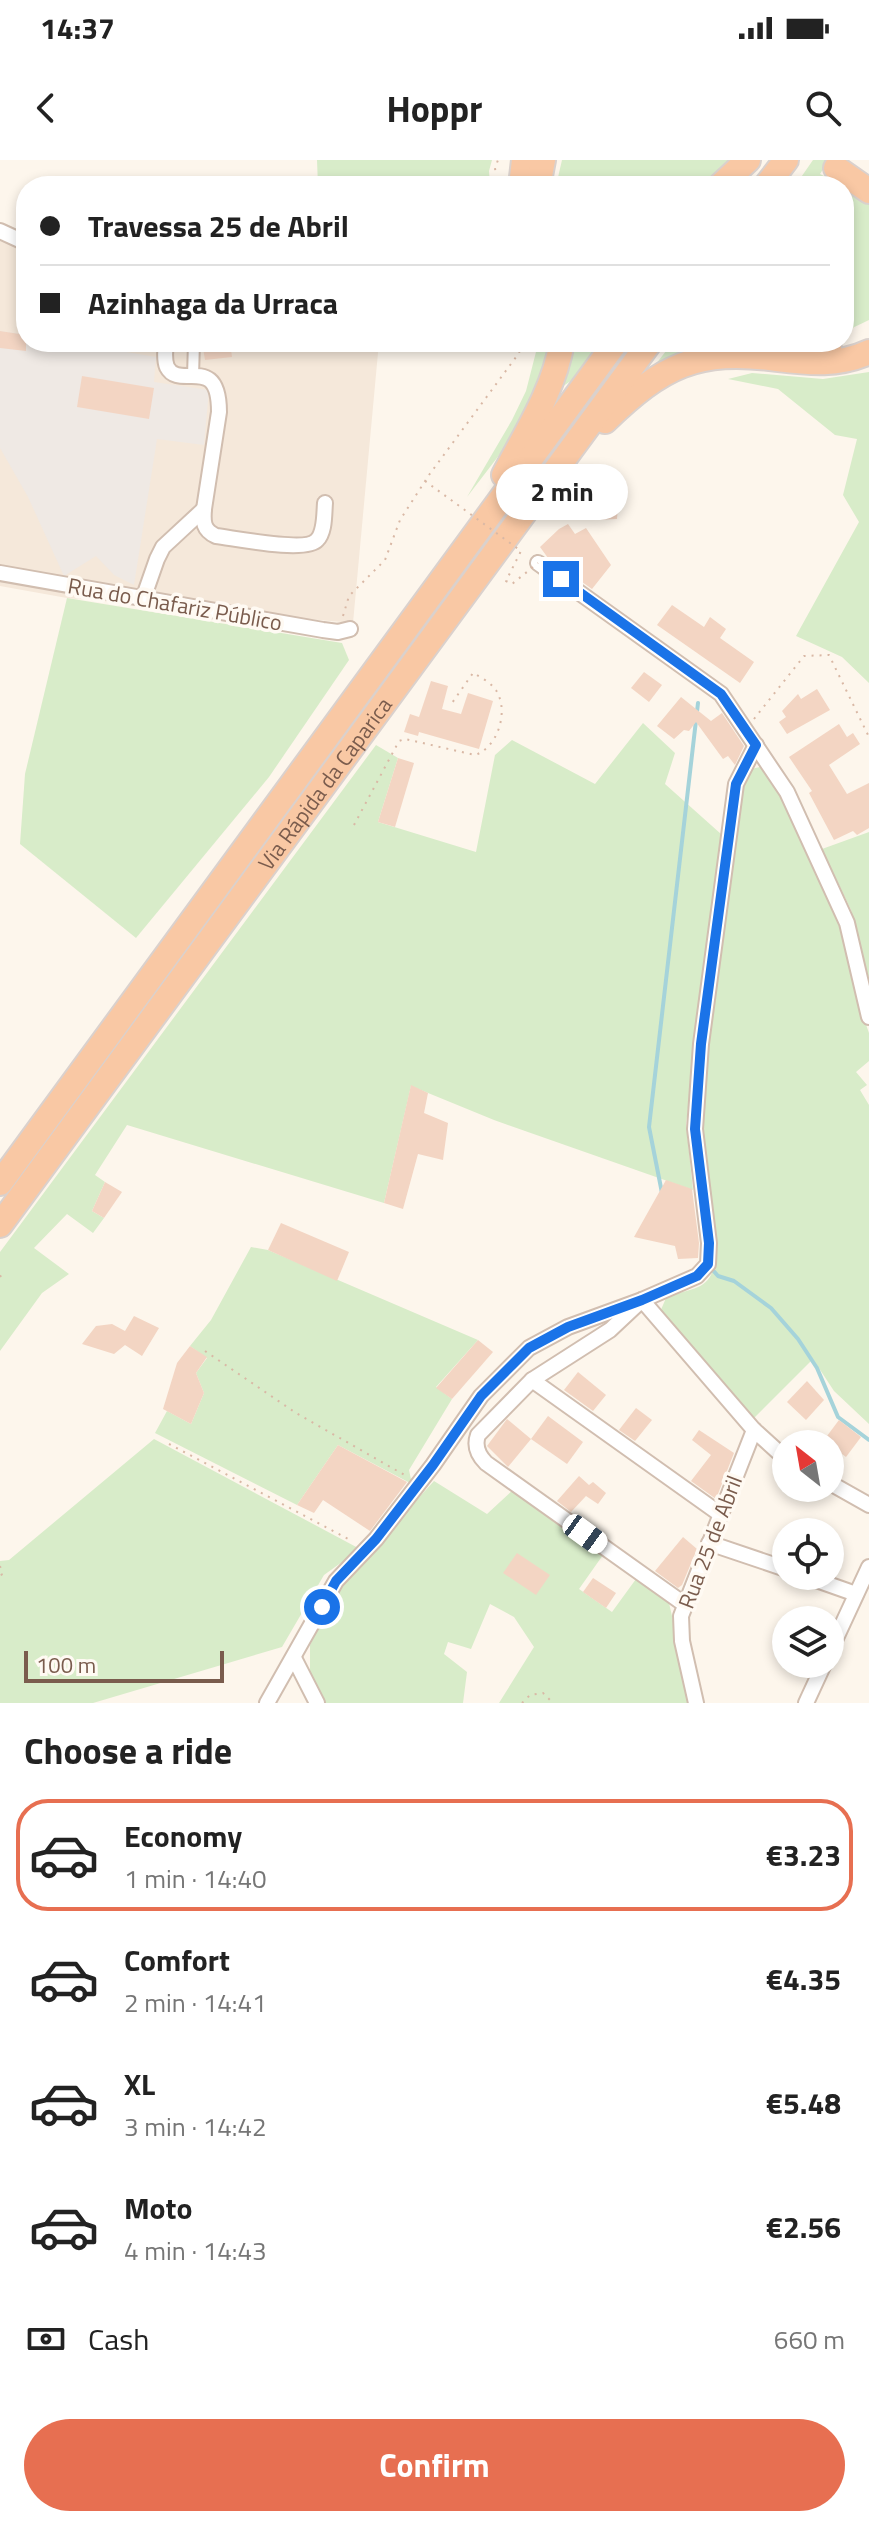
<!DOCTYPE html>
<html lang="en">
<head>
<meta charset="utf-8">
<style>
	:root { --surface:#fff; --page:#f2f2f2; --text:#222; --muted:#767676; --line:#e0e0e0; --accent:#e76f51 }
	body { margin:0; font-family:"Titillium Web",sans-serif; background:var(--page); color:var(--text); height:100vh; display:flex; flex-direction:column; font-size:30px; white-space:nowrap }
	* { box-sizing:border-box; margin:0 }
	p { font-size:26px; color:var(--muted) }
	.icon { flex:none; width:44px; height:44px; fill:none; stroke:currentColor; stroke-width:2; stroke-linecap:round; stroke-linejoin:round }
	.map { position:relative; height:1543px; overflow:hidden }
	.sheet { display:flex; flex-direction:column; background:var(--surface); flex:1 }
	.sheet>* { flex:none }
	.hud { position:absolute; left:16px; top:16px; width:838px; height:176px; border-radius:32px; box-shadow:0 4px 12px #0003; display:grid; align-content:center; height:176px; padding:0 24px; background:var(--surface) }
	.needle { width:52px; rotate:329deg }
	.controls { position:absolute; left:772px; top:1270px; display:grid; gap:16px }
	.controls a { display:grid; place-items:center; width:72px; height:72px; border-radius:50%; background:var(--surface); box-shadow:0 4px 12px #0003; font-size:40px }
	.scale { position:absolute; left:24px; bottom:20px; width:200px; box-sizing:border-box; padding-left:8px; border:4px solid #7a5c4d; border-top:0; font-size:22px; line-height:28px; white-space:nowrap; color:#7a5c4d; -webkit-text-stroke:6px #fffaf3; paint-order:stroke }
	.end { position:absolute; width:36px; height:36px; margin:-18px; border:10px solid #1a73e8; background:#fff; box-shadow:0 0 0 4px #fff }
	.from { border-radius:50% }
	.bubble { position:absolute; height:56px; border-radius:28px; background:var(--surface); box-shadow:0 4px 12px #0003; font-size:26px; font-weight:700; line-height:56px; text-align:center }
	.car { position:absolute; width:24px; height:48px; margin:-24px -12px; border-radius:10px; box-shadow:0 0 6px 2px #0007; background:linear-gradient(#fff 24%,#345 0 40%,#fff 0 76%,#345 0 86%,#fff 0) }
	.hud b { display:flex; align-items:center; gap:28px; height:76px; font-size:30px }
	.hud b+b { border-top:2px solid var(--line) }
	.hud i { width:20px; height:20px; background:var(--text) }
	ul { padding:0; list-style:none }
	li { display:flex; align-items:center; gap:24px; height:112px; margin:0 16px 12px; padding:0 8px; border:4px solid transparent; border-radius:32px }
	li div { flex:1 }
	li b { display:block; font-size:30px }
	li em { font-style:normal; font-weight:700 }
	li.current { border-color:var(--accent) }
	li>.icon { width:72px; height:72px; stroke-width:1.5 }
	h2 { padding:0 24px; font-size:36px; line-height:96px }
	.pay { display:flex; align-items:center; gap:20px; height:88px; padding:0 24px; font-size:30px }
	.pay p { margin-inline-start:auto }
	.cta { display:flex; gap:16px; margin-top:auto; padding:16px 24px }
	.cta a { flex:1; height:92px; border-radius:48px; background:var(--accent); color:#fff; font-size:32px; font-weight:700; line-height:92px; text-align:center }
	.status { display:flex; justify-content:space-between; align-items:center; height:56px; padding:0 40px; background:var(--surface); direction:ltr }
	.status svg { height:22px; fill:currentColor }
	header { display:flex; justify-content:space-between; align-items:center; height:104px; padding:0 24px; background:var(--surface); font-size:36px; font-weight:700 }
	.map>svg:first-child { display:block }
	.residential { fill:#f5e8da }
	.industrial { fill:#efe9e4 }
	.green { fill:#d8ecc9 }
	.lines { fill:none; stroke-linecap:round; stroke-linejoin:round }
	.stream { stroke:#a5d3da; stroke-width:4 }
	.building { fill:#f3d5c3 }
	.pedestrian-casing { stroke:#d1beb0; stroke-width:14 }
	.minor-casing { stroke:#d1beb0; stroke-width:18 }
	.trunk-casing { stroke:#dad1cd; stroke-width:28 }
	.path { stroke:#d9b8a5; stroke-width:2; stroke-dasharray:2 6; stroke-linecap:butt }
	.pedestrian { stroke:#fff; stroke-width:10 }
	.minor { stroke:#fff; stroke-width:14 }
	.trunk { stroke:#f9c8a4; stroke-width:24 }
	.path-bridge { stroke:#d9b8a5; stroke-width:2; stroke-dasharray:2 6; stroke-linecap:butt }
	.route { stroke:#1a73e8; stroke-width:10 }
	.labels { text-anchor:middle; stroke-width:7; stroke-linejoin:round; paint-order:stroke }
	.street-label { font-size:22px; fill:#7a5c4d; stroke:#fffaf3 }
</style>
</head>
<body>
<div class="status"><b>14:37</b><svg viewBox="0 0 49 12"><path d="M0 12V9h3v3zM5 12V6h3v6zM10 12V3h3v9zM15 12V0h3v12zM26 1h20v11H26zM47 4h2v5h-2z"/></svg></div>
<header><svg class="icon" aria-label="back" viewBox="0 0 24 24"><path d="M15 5l-7 7 7 7"/></svg>Hoppr<svg class="icon" aria-label="search" viewBox="0 0 24 24"><circle cx="10" cy="10" r="6"/><path d="M15 15l6 6"/></svg></header>
<div class="map">
<svg width="869" height="1543" viewBox="0 0 869 1543">
	<rect width="100%" height="100%" fill="#fdf6ec"/>
	<polygon class="residential" points="0,65 26,77 26,182 379,182 353,463 67,438 0,426"/>
	<polygon class="industrial" points="0,171 26,175 26,182 68,182 156,197 154,222 209,230 204,285 157,279 134,425 114,415 96,396 64,416 28,337 0,288"/>
	<g class="green">
		<polygon points="317,0 492,0 489,11 490,26 318,26"/>
		<polygon points="562,0 729,0 704,26 556,26"/>
		<polygon points="813,0 829,0 820,14 867,37 869,39 869,160 844,172 844,26 795,26"/>
		<polygon points="537,182 554,182 536,247 467,337 512,260 526,231 537,188"/>
		<polygon points="570,182 602,182 575,218 562,227"/>
		<polygon points="673,182 776,182 782,187 754,185 645,218"/>
		<polygon points="869,212 869,523 842,497 796,476 859,362 843,335 857,279 835,275 778,229 728,219 752,213 823,219"/>
		<polygon points="67,438 342,483 349,500 269,617 136,778 20,684 25,614"/>
		<polygon points="643,563 675,593 665,624 721,674 686,964 693,1030 494,960 411,926 384,1043 127,965 95,1015 105,1022 92,1051 104,1058 93,1073 67,1054 34,1088 69,1114 42,1133 0,1191 0,1092 376,585 398,598 378,662 476,692 495,595 512,580 595,624"/>
		<path d="M760 607 767 610 772 616 842 766 863 856 869 873V901L856 912 867 925 860 930 869 945V1264L834 1231 813 1199 754 1258 677 1180 660 1152 666 1138C689 1127 708 1133 715 1104L700 958 738 631 751 609Z"/>
		<polygon points="869,672 869,819 851,750 822,689"/>
		<polygon points="251,1087 268,1090 478,1180 436,1227 452,1239 409,1310 412,1324 338,1285 297,1345 155,1273 167,1251 191,1264 204,1233 196,1213 207,1198 190,1186 211,1160"/>
		<polygon points="154,1279 360,1389 324,1415 282,1487 93,1543 0,1543 0,1401 9,1400"/>
		<polygon points="434,1321 487,1354 513,1330 603,1395 579,1429 612,1452 636,1419 669,1443 692,1543 499,1543 534,1487 514,1457 490,1444 471,1489 448,1482 444,1494 467,1512 463,1543 325,1543 310,1517 310,1485 341,1423"/>
	</g>
	<g class="lines">
		<g class="stream">
			<polyline points="662,1033 649,967 698,543"/>
			<polyline points="711,1108 718,1116 734,1121 771,1148 798,1179 817,1208 838,1257 869,1280"/>
		</g>
	</g>
	<g class="building">
		<polygon points="0,171 26,175 26,191 0,188"/>
		<polygon points="202,182 230,182 232,197 205,200"/>
		<polygon points="82,216 154,228 149,259 77,247"/>
		<polygon points="593,346 618,346 617,359 593,360"/>
		<polygon points="568,364 575,374 586,368 611,405 592,429 548,398 540,387 559,369"/>
		<polygon points="672,445 704,467 710,457 726,469 720,478 754,502 740,523 657,465"/>
		<polygon points="644,512 662,525 649,542 631,528"/>
		<polygon points="431,521 448,526 442,549 461,554 468,533 493,541 479,589 419,572 418,576 404,572 410,554 419,557"/>
		<polygon points="817,529 830,550 787,574 779,562 786,557 782,551 798,534 801,539"/>
		<polygon points="681,537 711,561 722,553 744,586 735,605 728,596 723,599 696,562 689,571 684,570 674,579 657,566"/>
		<polygon points="839,564 847,577 853,573 860,584 829,605 847,634 869,623 869,668 857,675 853,671 834,680 809,633 812,631 789,597"/>
		<polygon points="398,598 414,603 395,667 378,662"/>
		<polygon points="411,925 428,933 424,953 448,963 443,1000 418,994 403,1049 384,1043"/>
		<polygon points="666,1020 692,1029 699,1083 698,1098 678,1099 675,1086 634,1077"/>
		<polygon points="105,1022 122,1032 104,1058 92,1051"/>
		<polygon points="281,1063 349,1092 337,1121 268,1090"/>
		<polygon points="134,1156 159,1168 142,1196 125,1185 114,1194 82,1184 96,1166 112,1164 125,1171"/>
		<polygon points="478,1180 493,1192 452,1239 436,1228"/>
		<polygon points="190,1186 207,1197 196,1213 204,1233 191,1264 163,1249 177,1203"/>
		<polygon points="578,1212 606,1235 593,1251 564,1230"/>
		<polygon points="807,1221 824,1240 806,1260 787,1242"/>
		<polygon points="636,1248 652,1260 635,1281 619,1270"/>
		<polygon points="548,1256 583,1282 567,1304 531,1279"/>
		<polygon points="507,1259 531,1279 508,1307 487,1286"/>
		<polygon points="839,1260 861,1277 846,1297 824,1280"/>
		<polygon points="699,1270 734,1293 716,1339 691,1321 711,1295 692,1280"/>
		<polygon points="338,1285 407,1322 370,1371 323,1340 314,1353 297,1345"/>
		<polygon points="579,1316 589,1325 593,1322 606,1333 598,1344 586,1336 571,1352 557,1341"/>
		<polygon points="683,1377 697,1389 682,1425 678,1428 655,1411"/>
		<polygon points="517,1393 550,1415 536,1435 503,1413"/>
		<polygon points="593,1418 616,1433 606,1448 583,1432"/>
	</g>
	<g class="lines">
		<g class="pedestrian-casing">
			<polyline id="pedestrian" points="193,216 194,182"/>
		</g>
		<g class="minor-casing">
			<g id="minor">
				<polyline points="0,71 26,83"/>
				<path d="M166 182C165 190 164 200 167 207 179 231 219 192 219 252L204 349C203 362 203 370 216 376 234 378 306 393 317 380 325 372 324 355 325 343"/>
				<polyline points="538,403 721,534 787,632 847,763 869,857"/>
				<polyline points="0,413 323,470 338,472 350,469"/>
				<polyline points="143,439 157,399 163,387 204,349"/>
				<polyline points="532,1220 720,1354"/>
				<polyline points="830,1323 869,1345"/>
				<polyline points="709,1383 786,1409"/>
				<polyline points="805,1416 856,1434"/>
				<path d="M684 1444 486 1303C478 1295 474 1286 478 1275L532 1220 610 1170 642 1140 754 1270 786 1299"/>
				<polyline points="830,1491 869,1407"/>
				<polyline points="294,1498 317,1543"/>
				<polyline points="267,1543 336,1421 376,1379 433,1305 481,1236 529,1188 568,1167 642,1140 697,1116 708,1104 709,1083 695,969 701,884 736,624 756,585"/>
				<polyline points="696,1543 682,1481 681,1456 754,1270"/>
				<polyline points="806,1543 824,1504"/>
			</g>
		</g>
		<g class="trunk-casing">
			<g id="trunk">
				<polyline points="836,8 869,31"/>
				<polyline points="521,26 524,0"/>
				<polyline points="538,26 543,0"/>
				<polyline points="720,26 748,0"/>
				<polyline points="766,26 786,0"/>
				<polyline points="792,182 817,189 829,189"/>
				<path d="M605 261C662 206 697 188 777 199 810 203 839 206 869 192"/>
				<path d="M504 315C526 273 554 230 562 182"/>
				<polyline points="0,1023 616,182"/>
				<path id="s1" d="M0 1065 650 182"/>
			</g>
		</g>
		<g class="path">
			<polyline points="497,26 495,8 498,0"/>
			<polyline points="343,456 349,436 385,400 400,360 429,315 519,193 522,182"/>
			<polyline points="754,559 804,496 829,495 869,577"/>
			<path d="M354 665 399 581 405 579 475 595C497 588 508 554 498 534 494 524 482 518 473 513L452 543"/>
			<polyline points="0,1117 4,1111"/>
			<polyline points="205,1191 296,1253 408,1317"/>
			<polyline points="169,1284 352,1381"/>
			<polyline points="0,1406 2,1414 0,1417"/>
			<polyline points="522,1543 530,1535 543,1533 553,1543"/>
		</g>
		<use href="#pedestrian" class="pedestrian"/>
		<use href="#minor" class="minor"/>
		<use href="#trunk" class="trunk"/>
		<polyline class="path-bridge" points="425,321 521,391 506,421 512,424 538,403"/>
	</g>
	<g class="lines">
		<polyline class="route" points="322,1447 336,1421 376,1379 433,1305 481,1236 529,1188 568,1167 642,1140 697,1116 708,1104 709,1083 695,969 701,884 736,624 756,585 721,534 561,419"/>
	</g>
	<g class="labels">
		<g class="street-label">
			<text transform="translate(175 444) rotate(10)" y="8">Rua do Chafariz Público</text>
			<text dy="8" stroke="none"><textPath href="#s1" startOffset="548">Via Rápida da Caparica</textPath></text>
			<text transform="translate(710 1382) rotate(-69)" y="8">Rua 25 de Abril</text>
		</g>
	</g>
</svg>
<div class="controls">
<a><svg class="needle" viewBox="-14 -14 28 28"><path d="M0-13l5 13h-10z" fill="#e53935"/><path d="M0 13l5-13h-10z" fill="#767676"/></svg></a>
<a><svg class="icon" aria-label="locate" viewBox="0 0 24 24"><circle cx="12" cy="12" r="6"/><path d="M12 2v4M12 18v4M2 12h4M18 12h4"/></svg></a>
<a><svg class="icon" aria-label="layers" viewBox="0 0 24 24"><path d="M12 4l9 5-9 5-9-5zM3 14l9 5 9-5"/></svg></a>
</div>
<div class="scale">100 m</div>
<i class="end from" style="left:322px;top:1447px"></i>
<i class="end" style="left:561px;top:419px"></i>
<div class="bubble" style="left:496px;top:304px;width:132px">2 min</div>
<i class="car" style="left:585px;top:1374px;rotate:126deg"></i>
<div class="hud">
<b><i class="from"></i>Travessa 25 de Abril</b>
<b><i></i>Azinhaga da Urraca</b>
</div>
</div>
<section class="sheet">
<h2>Choose a ride</h2>
<ul>
<li class="current"><svg class="icon" aria-label="car" viewBox="0 0 24 24"><path d="M5 17H2v-5l4-1 3-4h7l3 4 3 1v5h-3M9 17h6M6 11h13"/><circle cx="7" cy="17" r="2"/><circle cx="17" cy="17" r="2"/></svg><div><b>Economy</b><p>1 min · 14:40</p></div><em>€3.23</em></li>
<li><svg class="icon" aria-label="car" viewBox="0 0 24 24"><path d="M5 17H2v-5l4-1 3-4h7l3 4 3 1v5h-3M9 17h6M6 11h13"/><circle cx="7" cy="17" r="2"/><circle cx="17" cy="17" r="2"/></svg><div><b>Comfort</b><p>2 min · 14:41</p></div><em>€4.35</em></li>
<li><svg class="icon" aria-label="car" viewBox="0 0 24 24"><path d="M5 17H2v-5l4-1 3-4h7l3 4 3 1v5h-3M9 17h6M6 11h13"/><circle cx="7" cy="17" r="2"/><circle cx="17" cy="17" r="2"/></svg><div><b>XL</b><p>3 min · 14:42</p></div><em>€5.48</em></li>
<li><svg class="icon" aria-label="car" viewBox="0 0 24 24"><path d="M5 17H2v-5l4-1 3-4h7l3 4 3 1v5h-3M9 17h6M6 11h13"/><circle cx="7" cy="17" r="2"/><circle cx="17" cy="17" r="2"/></svg><div><b>Moto</b><p>4 min · 14:43</p></div><em>€2.56</em></li>
</ul>
<div class="pay"><svg class="icon" aria-label="cash" viewBox="0 0 24 24"><path d="M3 7h18v10H3z"/><circle cx="12" cy="12" r="2"/></svg>Cash<p>660 m</p></div>
<div class="cta"><a>Confirm</a></div>
</section>
</body>
</html>
